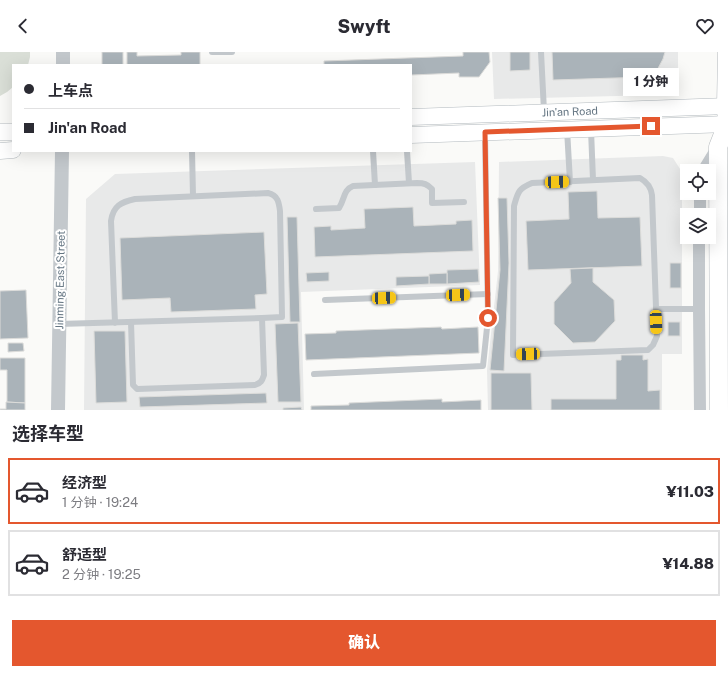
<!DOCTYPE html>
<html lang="zh">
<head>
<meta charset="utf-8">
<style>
	:root { --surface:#fff; --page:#f2f2f3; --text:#2b2b33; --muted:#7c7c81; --line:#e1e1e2; --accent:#e4572e }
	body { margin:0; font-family:"Public Sans","Noto Sans SC",sans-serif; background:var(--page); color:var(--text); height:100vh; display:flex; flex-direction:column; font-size:15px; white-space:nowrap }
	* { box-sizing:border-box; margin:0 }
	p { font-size:13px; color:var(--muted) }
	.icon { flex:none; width:22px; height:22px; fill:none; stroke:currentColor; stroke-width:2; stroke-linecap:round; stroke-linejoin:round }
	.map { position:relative; height:358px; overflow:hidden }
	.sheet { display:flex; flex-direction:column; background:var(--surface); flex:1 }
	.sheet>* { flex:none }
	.top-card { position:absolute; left:12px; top:12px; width:400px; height:88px; border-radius:0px; box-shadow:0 4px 16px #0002; display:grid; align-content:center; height:88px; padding:0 12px; background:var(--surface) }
	.tools { position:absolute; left:680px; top:112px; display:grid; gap:8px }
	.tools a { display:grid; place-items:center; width:36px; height:36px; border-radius:0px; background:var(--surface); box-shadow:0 4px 16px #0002; font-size:20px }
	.end { position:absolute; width:18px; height:18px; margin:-9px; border:5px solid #e4572e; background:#fff; box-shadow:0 0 0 2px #fff }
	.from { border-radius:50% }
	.bubble { position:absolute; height:28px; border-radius:0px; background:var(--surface); box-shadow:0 4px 16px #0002; font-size:13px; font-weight:800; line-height:28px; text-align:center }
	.car { position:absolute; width:12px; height:24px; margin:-12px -6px; border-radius:5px; box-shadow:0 0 3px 1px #0007; background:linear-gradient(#f5c518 24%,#345 0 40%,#f5c518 0 76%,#345 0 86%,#f5c518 0) }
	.top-card b { display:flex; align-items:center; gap:14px; height:38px; font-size:15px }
	.top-card b+b { border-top:1px solid var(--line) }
	.top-card i { width:10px; height:10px; background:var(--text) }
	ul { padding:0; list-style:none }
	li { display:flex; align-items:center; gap:12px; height:66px; margin:0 8px 6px; padding:0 4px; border:2px solid var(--line); border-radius:0px }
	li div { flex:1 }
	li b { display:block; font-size:15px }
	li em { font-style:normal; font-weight:800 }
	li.selected { border-color:var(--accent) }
	li>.icon { width:36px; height:36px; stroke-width:1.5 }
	h2 { padding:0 12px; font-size:18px; line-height:48px }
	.button { display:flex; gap:8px; margin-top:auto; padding:8px 12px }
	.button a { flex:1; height:46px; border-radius:0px; background:var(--accent); color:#fff; font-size:16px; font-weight:800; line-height:46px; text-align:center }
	header { display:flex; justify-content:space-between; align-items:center; height:52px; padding:0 12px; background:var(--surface); font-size:18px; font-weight:800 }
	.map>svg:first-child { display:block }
	.built { fill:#e8e9e9 }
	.green { fill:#dadfd7 }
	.building { fill:#aab3b9; stroke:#dcdcda }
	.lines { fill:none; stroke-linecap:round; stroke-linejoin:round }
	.secondary-casing { stroke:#b3babf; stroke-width:17 }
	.primary-casing { stroke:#b5babe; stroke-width:19 }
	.service { stroke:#c3c8cc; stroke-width:6 }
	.minor { stroke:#c3c8cc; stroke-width:12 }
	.tertiary { stroke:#c3c8cc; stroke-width:14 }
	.secondary { stroke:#fff; stroke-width:16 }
	.primary { stroke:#fff; stroke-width:18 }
	.route { stroke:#e4572e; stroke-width:5 }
	.labels { text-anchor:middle; stroke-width:4; stroke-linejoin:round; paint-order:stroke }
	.street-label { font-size:11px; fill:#657683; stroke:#fff }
</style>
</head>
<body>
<header><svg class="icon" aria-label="back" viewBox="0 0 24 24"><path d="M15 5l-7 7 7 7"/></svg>Swyft<svg class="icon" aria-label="heart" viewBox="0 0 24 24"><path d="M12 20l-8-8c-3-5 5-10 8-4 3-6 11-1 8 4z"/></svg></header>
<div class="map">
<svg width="728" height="358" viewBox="0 0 728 358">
	<rect width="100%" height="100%" fill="#fafaf8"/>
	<g class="built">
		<polygon points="492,0 678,0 678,24 664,39 657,43 494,47"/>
		<polygon points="663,104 673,106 682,120 682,302 662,302 662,358 488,358 487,318 498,219 499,110"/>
		<polygon points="475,110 480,233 301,240 304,358 84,358 86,147 115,122"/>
	</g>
	<polygon class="green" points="0,0 30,0 30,5 28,13 13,13 13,35 7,40 0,44"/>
	<g class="building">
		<rect x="102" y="0" width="21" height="13"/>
		<polygon points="127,0 137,0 137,4 181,3 181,0 200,0 200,13 127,13"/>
		<polygon points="463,0 489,0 490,10 479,25 459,25 459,21 411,23 411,13 324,13 324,9 463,4"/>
		<polygon points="510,0 530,0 530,18 510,19"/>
		<polygon points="552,0 665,0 663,7 656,20 646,25 553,28"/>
		<polygon points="597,139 598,166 640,165 642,214 528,218 526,169 569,167 568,140"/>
		<polygon points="498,146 507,146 509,211 504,319 490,318 500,218"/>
		<polygon points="413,155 414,174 456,172 456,169 472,168 473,199 315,205 314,175 331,174 331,178 365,176 364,157"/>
		<polygon points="287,165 297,165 300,270 290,270"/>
		<polygon points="264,180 267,242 255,243 256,257 171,260 170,246 122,248 120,186"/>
		<rect x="670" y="211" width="11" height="25"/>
		<polygon points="593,216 593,230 614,248 615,269 595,290 573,291 554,272 554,250 571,231 570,217"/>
		<polygon points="478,217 479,230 447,232 447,218"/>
		<polygon points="329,220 329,229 307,230 306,221"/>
		<polygon points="447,221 447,232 429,232 429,222"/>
		<polygon points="429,224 429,232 396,234 396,225"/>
		<polygon points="26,238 28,286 0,287 0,239"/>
		<rect x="668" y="270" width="12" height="14"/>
		<polygon points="298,271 301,350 278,350 275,272"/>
		<polygon points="441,275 442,277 478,275 479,301 306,308 305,282 336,281 336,279"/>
		<polygon points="94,279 125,279 127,350 96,351"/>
		<polygon points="8,291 23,291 24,299 8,300"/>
		<polygon points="621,303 643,303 643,308 648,307 648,339 660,338 660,358 551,358 551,347 616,347 616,308 621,308"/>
		<polygon points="0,306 25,306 25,351 7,350 7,318 0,318"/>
		<polygon points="491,321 531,321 532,358 491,358"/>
		<polygon points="266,341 267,351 140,355 139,345"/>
		<polygon points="442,347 442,350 481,348 481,358 311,358 311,354 349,353 349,351"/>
		<polygon points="6,350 25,351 25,358 0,358 0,357 6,357"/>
		<polygon points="301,355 302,358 283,358 283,356"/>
	</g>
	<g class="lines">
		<g class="secondary-casing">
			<g id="secondary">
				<path id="s1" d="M411 65 728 54"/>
				<polyline points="0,80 13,80"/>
				<polyline points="411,83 728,72"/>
				<polyline points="0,99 13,98"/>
			</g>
		</g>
		<g class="primary-casing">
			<polyline id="primary" points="719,358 718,95 727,72 726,54 727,0"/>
		</g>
		<g class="service">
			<polyline points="212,0 232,0"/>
			<polyline points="541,0 544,59"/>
			<polyline points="567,77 570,130"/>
			<polyline points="591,78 593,128"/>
			<polyline points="192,99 193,144"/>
			<polyline points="373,99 375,133"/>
			<polyline points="407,99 409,131"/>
			<path d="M640 126C647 130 651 135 652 143L657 284 653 293 648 298 513 303 514 154C518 140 518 137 532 131Z"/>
			<path d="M316 157 339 156C345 147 343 138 353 134L417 131C424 131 427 132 432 137V151L464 150"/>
			<polyline points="325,248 488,242"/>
			<polyline points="656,257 699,257"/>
			<path d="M131 270 133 333 137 337 255 333C261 331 262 329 264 323L262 266"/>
			<path d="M59 272 262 266 282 265 280 159C279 151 278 143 268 141L135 147C121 150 113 154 111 169L115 271"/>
			<polyline points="314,322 483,314 488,266 485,81"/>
		</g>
		<g class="minor">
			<polyline points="703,119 717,96"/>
			<polyline points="700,163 700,141"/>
			<polyline points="699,185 699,257 700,358"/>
		</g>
		<g class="tertiary">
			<polyline points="63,13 63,0"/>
			<polyline points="58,358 62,99"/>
		</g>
		<use href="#secondary" class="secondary"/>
		<use href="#primary" class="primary"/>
	</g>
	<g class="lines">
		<polyline class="route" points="488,266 485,80 651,74"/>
	</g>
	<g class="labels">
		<g class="street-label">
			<text dy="4" stroke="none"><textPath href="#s1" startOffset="159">Jin'an Road</textPath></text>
			<text transform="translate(60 228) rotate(-89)" y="4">Jinming East Street</text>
		</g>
	</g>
</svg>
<div class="tools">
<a><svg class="icon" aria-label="locate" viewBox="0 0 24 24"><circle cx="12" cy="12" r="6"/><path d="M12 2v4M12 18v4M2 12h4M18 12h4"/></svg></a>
<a><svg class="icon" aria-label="layers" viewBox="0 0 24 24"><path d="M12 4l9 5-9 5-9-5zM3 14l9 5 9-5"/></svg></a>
</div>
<i class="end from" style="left:488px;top:266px"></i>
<i class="end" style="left:651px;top:74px"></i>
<div class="bubble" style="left:623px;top:16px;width:56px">1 分钟</div>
<i class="car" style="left:557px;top:130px;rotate:88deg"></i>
<i class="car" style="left:458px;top:243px;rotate:88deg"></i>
<i class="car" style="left:384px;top:246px;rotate:88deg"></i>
<i class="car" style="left:656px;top:270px;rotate:178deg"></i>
<i class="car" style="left:528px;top:302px;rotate:268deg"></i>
<div class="top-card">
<b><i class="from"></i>上车点</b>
<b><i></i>Jin'an Road</b>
</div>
</div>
<section class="sheet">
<h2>选择车型</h2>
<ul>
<li class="selected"><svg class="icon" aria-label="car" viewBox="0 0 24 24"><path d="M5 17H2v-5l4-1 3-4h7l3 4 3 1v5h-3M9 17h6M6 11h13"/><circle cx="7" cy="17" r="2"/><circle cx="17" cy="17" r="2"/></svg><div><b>经济型</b><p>1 分钟 · 19:24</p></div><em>¥11.03</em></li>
<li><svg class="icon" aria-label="car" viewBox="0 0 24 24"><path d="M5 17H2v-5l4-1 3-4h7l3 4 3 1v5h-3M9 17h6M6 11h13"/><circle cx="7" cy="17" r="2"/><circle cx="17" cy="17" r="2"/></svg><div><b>舒适型</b><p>2 分钟 · 19:25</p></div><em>¥14.88</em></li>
</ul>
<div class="button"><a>确认</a></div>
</section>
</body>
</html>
